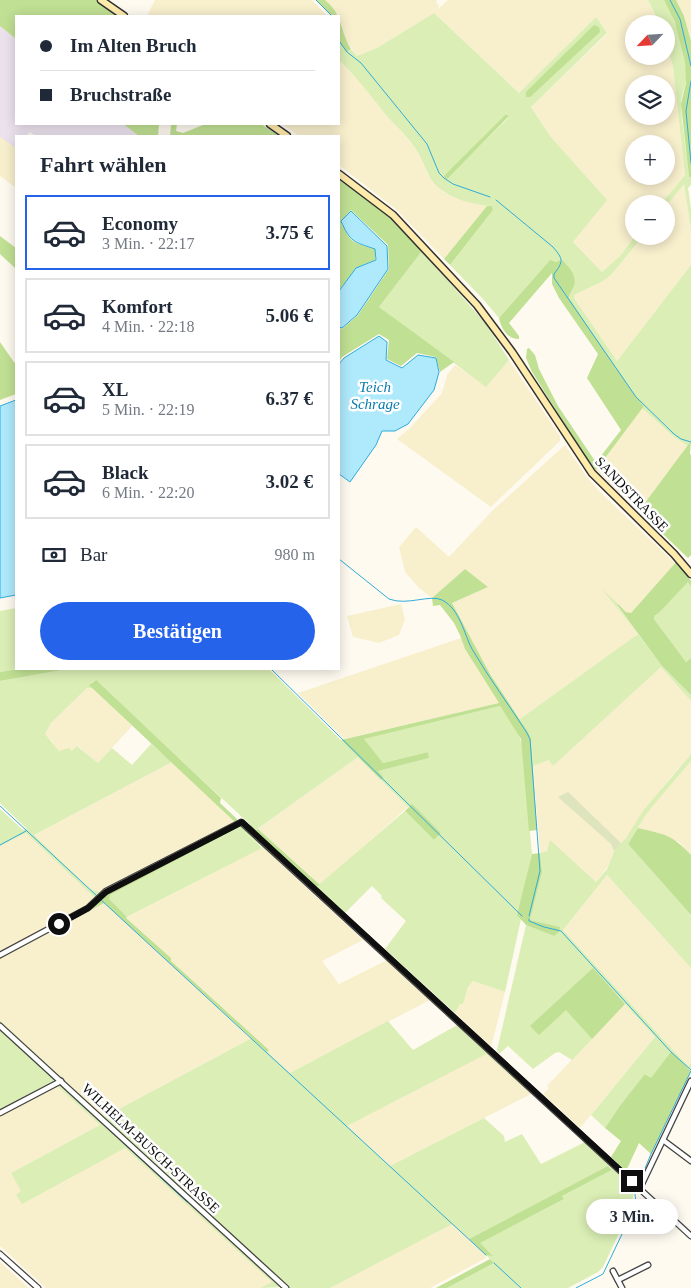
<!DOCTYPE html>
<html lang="de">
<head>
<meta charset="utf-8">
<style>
	:root { --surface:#fff; --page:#f2f2f3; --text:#1f2937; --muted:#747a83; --line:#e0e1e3; --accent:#2563eb }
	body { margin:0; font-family:"Times New Roman",serif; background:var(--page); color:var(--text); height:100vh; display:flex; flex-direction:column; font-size:19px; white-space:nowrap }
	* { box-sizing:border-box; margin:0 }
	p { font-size:16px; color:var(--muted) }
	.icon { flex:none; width:28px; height:28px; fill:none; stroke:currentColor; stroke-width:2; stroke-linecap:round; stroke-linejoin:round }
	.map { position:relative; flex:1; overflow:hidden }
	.panel { position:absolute; left:15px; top:135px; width:325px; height:535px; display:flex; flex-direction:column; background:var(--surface); border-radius:0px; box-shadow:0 2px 12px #0003 }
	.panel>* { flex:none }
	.guide { position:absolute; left:15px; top:15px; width:325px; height:110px; border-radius:0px; box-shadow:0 2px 12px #0003; display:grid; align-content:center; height:110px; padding:0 25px; background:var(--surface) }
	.needle { width:32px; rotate:245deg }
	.fabs { position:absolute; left:625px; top:15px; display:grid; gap:10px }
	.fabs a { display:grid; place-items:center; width:50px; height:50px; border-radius:50%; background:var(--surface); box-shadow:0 2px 12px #0003; font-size:25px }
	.end { position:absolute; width:22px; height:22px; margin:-11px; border:6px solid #0f0f0f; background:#fff; box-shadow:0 0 0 2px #fff }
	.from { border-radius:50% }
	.bubble { position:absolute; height:35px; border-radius:18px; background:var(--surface); box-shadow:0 2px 12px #0003; font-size:16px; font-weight:700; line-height:35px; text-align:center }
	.guide b { display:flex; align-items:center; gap:18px; height:48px; font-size:19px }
	.guide b+b { border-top:1px solid var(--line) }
	.guide i { width:12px; height:12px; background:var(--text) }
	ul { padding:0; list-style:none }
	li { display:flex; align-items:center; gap:15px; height:75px; margin:0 10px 8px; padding:0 15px; border:2px solid var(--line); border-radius:0px }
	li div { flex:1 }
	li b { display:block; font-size:19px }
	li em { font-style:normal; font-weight:700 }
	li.selected { border-color:var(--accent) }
	li>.icon { width:45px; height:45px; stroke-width:1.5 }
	h2 { padding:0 25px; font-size:22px; line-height:60px }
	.pay { display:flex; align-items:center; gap:12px; height:55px; padding:0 25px; font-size:19px }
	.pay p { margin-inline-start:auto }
	.primary-button { display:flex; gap:10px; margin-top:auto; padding:10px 25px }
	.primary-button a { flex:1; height:58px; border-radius:30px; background:var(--accent); color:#fff; font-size:20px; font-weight:700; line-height:58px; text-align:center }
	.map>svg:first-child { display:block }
	.industrial { fill:#ebe2ee }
	.farmland { fill:#f8efcd; fill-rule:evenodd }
	.green { fill:#daeeb5; fill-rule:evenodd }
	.forest { fill:#c0e093 }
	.cemetery { fill:#dde4be }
	.water { fill:#afe9fc; stroke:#2facdb }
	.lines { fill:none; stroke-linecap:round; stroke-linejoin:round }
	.stream { stroke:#2facdb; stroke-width:1 }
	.minor-casing { stroke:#424242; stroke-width:7 }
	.secondary-casing { stroke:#313131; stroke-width:9 }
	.minor { stroke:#fff; stroke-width:4.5 }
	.secondary { stroke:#ffebab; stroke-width:6 }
	.route { stroke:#0f0f0f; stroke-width:6 }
	.labels { text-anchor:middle; stroke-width:5; stroke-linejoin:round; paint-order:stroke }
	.street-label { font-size:14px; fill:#0f0f0f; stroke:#fff }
	.water-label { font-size:15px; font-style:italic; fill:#0a7bae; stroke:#fff }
</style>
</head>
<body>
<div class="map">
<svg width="691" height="1288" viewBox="0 0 691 1288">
	<rect width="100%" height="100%" fill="#fffaf0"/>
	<polygon class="industrial" points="0,26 16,39 16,124 123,124 139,136 36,136 30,132 26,136 16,136 15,148 0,137"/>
	<g class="farmland">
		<polygon points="155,0 312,0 327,16 147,16"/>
		<path d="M325 0H437L436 2 439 5 438 9 448 0H648L660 24H634V56H666V43L673 67 685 175 661 204H634V236H635L620 256 602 272 573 242 606 200 550 136 531 107 607 34 596 17 519 93 434 13 377 48 357 56 346 40 339 16ZM634 84H666V116H634ZM634 144H666V176H634Z"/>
		<polygon points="676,0 691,0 691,41 684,16"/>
		<polygon points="339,60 354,74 387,115 412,144 421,157 427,173 443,192 461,199 487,206 444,259 397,210 339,165 339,136 299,136 282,124 339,124"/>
		<polygon points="0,137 16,148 16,188 0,176"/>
		<polygon points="684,183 691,229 691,265 617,361 574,298 574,295 603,281 611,275 643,236 666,236 666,206"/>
		<polygon points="509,360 560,436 560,441 491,507 397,439 410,428 442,393 447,375 455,365 486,386"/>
		<polygon points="642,408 673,436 688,446 639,511 596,470"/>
		<polygon points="565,445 587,477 599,491 675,563 631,613 626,612 606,593 638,634 520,719 490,674 452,603 488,587 465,569 432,598 419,588 405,572 399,547 416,527 449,557 493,510"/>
		<polygon points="401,604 405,619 399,635 379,643 353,637 347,616"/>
		<polygon points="461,638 465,649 499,703 344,739 298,693"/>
		<polygon points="661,667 691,701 691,754 669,779 626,838 621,843 568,793 559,797 611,844 614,851 608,866 596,882 550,841 547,851 540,853 533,766 549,760 553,766"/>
		<polygon points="87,688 93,688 132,726 98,763 78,746 72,751 69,749 59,751 55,748 52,741 45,734 51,723"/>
		<polygon points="358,757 408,807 320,885 258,829"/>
		<polygon points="691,761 691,855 679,842 638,828 647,813"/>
		<polygon points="172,762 236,823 102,893 90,889 34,835"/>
		<polygon points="26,833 95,898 87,907 0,954 0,846"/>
		<polygon points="263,847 363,940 322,961 339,984 387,960 430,1000 290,1073 267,1052 269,1050 171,961 171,958 126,918"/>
		<polygon points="607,875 691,968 691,1063 690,1066 684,1062 563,930"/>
		<polygon points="104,903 252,1038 104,1117 0,1021 0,959"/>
		<polygon points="473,981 505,992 491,1047 455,1013 460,1004 463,1004 468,987"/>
		<polygon points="625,1004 655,1037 580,1128 543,1094 549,1088 547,1086"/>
		<polygon points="486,1053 531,1094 390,1166 347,1126"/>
		<polygon points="57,1086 100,1125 11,1173 22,1192 125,1148 273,1282 261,1288 46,1288 0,1246 0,1116"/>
		<polygon points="452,1223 486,1255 486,1258 430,1288 330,1288"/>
		<polygon points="0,1262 29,1288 0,1288"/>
	</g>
	<g class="green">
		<path d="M648 0H664C678 23 687 55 686 81 685 89 681 96 681 104 682 128 687 153 689 177H691V185L688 188 691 209V229L684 184 666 206V204H661L685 175 673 67 666 43V24H660Z"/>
		<path d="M434 13 519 93 596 17 607 33 531 107 550 136 607 200 573 242 602 272 620 256 635 236H643L611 275 603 281 574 295V298L617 361 691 265V441L688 446 673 436 642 408 644 406 636 397 569 298 573 288 558 262 549 261 499 318 483 299 450 265 493 210 492 206C475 205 451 199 438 187 427 178 425 163 417 151 409 138 397 127 387 116 371 96 357 77 339 60V41L348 52 351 49 357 56 377 48ZM505 115H507L508 118 447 178 448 173Z"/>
		<polygon points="422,251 486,324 509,360 486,387 379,307"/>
		<polygon points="688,582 691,587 691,658 686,662 654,619 654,616 659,613"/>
		<polygon points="602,589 618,604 617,606 662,666 691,695 691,701 661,667 553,766 549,760 533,766 531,739 520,719 638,634"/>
		<polygon points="16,608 16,669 18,669 0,672 0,611"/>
		<path d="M68 669H269L358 757 256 830 95 680 90 684 93 688H87L51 723 45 734C49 738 55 747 59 751L69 748 72 751 77 746 98 763 112 748 132 765 151 744 172 762 34 835 90 889 102 893 95 898 26 833 0 846V809L23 830 27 829 0 803V681Z"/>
		<polygon points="500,706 518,733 522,745 532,854 518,915 521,919 505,992 473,981 468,987 463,1004 460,1004 455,1013 385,949 406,921 381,898 382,896 372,886 344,914 315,888 405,811 434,840 441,833 412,805 408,807 381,780 384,778 377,771 429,758 428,752 383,763 363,739"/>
		<polygon points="691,754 691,761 647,813 628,844 691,915 691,968 607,875 563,930 684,1062 689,1066 691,1063 691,1070 686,1066 651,1079 646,1074 619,1107 605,1128 591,1115 655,1037 593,969 539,1034 566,1009 592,1039 572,1060 559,1052 555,1053 533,1069 508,1046 499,1054 497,1050 526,925 554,936 559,927 530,920 542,872 540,853 547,851 550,840 596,882 607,869 615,849 626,838 643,811"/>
		<polygon points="240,827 262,848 127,917 108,899 110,895"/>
		<polygon points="388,1021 413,1050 459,1024 532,1092 531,1094 486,1054 347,1126 390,1166 484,1118 504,1136 505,1142 522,1134 541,1164 585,1142 630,1184 634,1192 631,1208 603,1267 598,1272 568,1288 447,1288 494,1263 486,1255 492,1255 479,1243 564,1199 562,1196 612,1170 609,1166 469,1239 452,1224 330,1288 290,1288 104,1117 252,1038 290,1073"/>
		<polygon points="0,1027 58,1080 0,1111"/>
		<polygon points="62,1084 283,1287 261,1288 272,1282 125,1148 22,1204 16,1195 21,1191 11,1173 100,1125 57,1086"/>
	</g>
	<g class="forest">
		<polygon points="0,0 96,0 119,16 16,16 16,39 0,26"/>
		<path d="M316 0H325C344 16 339 29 351 49L347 52 339 41V16H332Z"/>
		<polygon points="664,0 676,0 684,16 691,41 691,177 689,177 681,104 686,83 685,62 675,22"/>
		<polygon points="594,25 599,27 600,32 530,97 526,97 526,92"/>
		<polygon points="505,115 508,115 508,117 447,179 445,178 444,176"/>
		<polygon points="123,124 159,124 158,136 139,136"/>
		<polygon points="171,124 177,124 176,131 183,133 203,125 204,124 261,124 279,136 170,136"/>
		<path d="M339 179 380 209 402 227 422 251 379 307 454 362 440 372 436 357 417 353 401 366 387 359 389 340 379 334 342 357 339 362V327L342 329 358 315 389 269 388 245 351 210 341 221C349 242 353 243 375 249V260L356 268 339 290Z"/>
		<polygon points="487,206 492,206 493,210 450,265 444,259"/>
		<polygon points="0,236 16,248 16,269 0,254"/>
		<path d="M550 260 556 262 562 260C569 267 577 275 574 286 572 291 570 293 569 298L636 397 644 406 596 470 583 453 532 372 526 358 527 349 529 348 535 355 539 369 558 406 595 461H597L621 430 587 378 598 354 559 298 552 284V273L509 323 519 336V339C507 339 501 328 499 318Z"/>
		<polygon points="0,342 16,365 16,394 0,400"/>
		<polygon points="691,441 690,454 691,455 691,555 688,558 639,511"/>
		<polygon points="677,561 691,581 691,587 688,582 659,613 654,616 654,619 686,662 691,658 691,695 662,666 617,605 618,604 626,612 631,613"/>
		<polygon points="465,569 488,587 452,603 490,674 528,732 531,739 537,830 529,831 521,739 500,706 364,739 383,763 428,752 429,758 378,771 384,778 381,780 341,740 499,703 465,649 460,635 454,623 440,605 433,606 432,598"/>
		<polygon points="18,669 68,669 0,681 0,672"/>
		<polygon points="96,680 221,798 220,803 237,819 236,823 89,685"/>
		<polygon points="412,804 441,833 434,840 405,811"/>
		<polygon points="240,825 246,828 251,825 256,830 258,829 320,885 315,887 283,858 278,861 240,827 110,895 109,899 127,917 126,918 171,958 171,961 269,1050 267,1052 104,903 0,959 0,957 89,909 106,893"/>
		<path d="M638 828C666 835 671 834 691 855V915L628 844Z"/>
		<polygon points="540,853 542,872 530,920 560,927 559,932 554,936 526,925 517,915 532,854"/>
		<polygon points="593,968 625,1004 592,1039 566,1010 539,1035 530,1026"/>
		<polygon points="0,1021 129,1140 128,1141 0,1024"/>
		<polygon points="671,1052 691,1071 651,1154 639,1143 626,1171 611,1157 621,1141 605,1128 619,1107 645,1074 651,1078"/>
		<polygon points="608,1166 612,1170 562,1196 564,1199 480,1243 493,1256 486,1255 469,1239"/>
		<polygon points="490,1259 494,1263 447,1288 436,1288"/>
	</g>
	<polygon class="cemetery" points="568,792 621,843 614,851 611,844 558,797"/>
	<g class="water">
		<path d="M351 211 387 246 388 269 357 315 342 328 339 327V291L356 268 376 260 375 249C354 242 350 242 341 221Z"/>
		<polygon points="379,336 387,342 386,360 402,368 418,355 436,358 439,372 434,390 408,424 395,431 382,431 376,445 350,482 339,474 339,364 344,358"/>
		<polygon points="16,400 16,595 0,598 0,406"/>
	</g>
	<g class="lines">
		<g class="stream">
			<polyline points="316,0 332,16"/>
			<polyline points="670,0 680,19 691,66"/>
			<polyline points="339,41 347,52 361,63 427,144 439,173 444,178 453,184 490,197"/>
			<polyline points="691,81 686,111 691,163"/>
			<path d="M496 200 553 247C563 259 564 261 554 274V278L636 397 674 434 681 439 691 442"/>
			<path d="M339 559 389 599C407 606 430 594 442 600 460 609 464 634 472 649 489 678 509 705 527 733L530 739 540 871 529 916"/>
			<polyline points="271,669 522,916"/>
			<polyline points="0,806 97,896"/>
			<polyline points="0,845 26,831"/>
			<polyline points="100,899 486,1255"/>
			<polyline points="529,919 529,921 544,927 561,931 671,1052 691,1070"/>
			<polyline points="345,921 360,935"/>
			<polyline points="459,1026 531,1092"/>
			<polyline points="0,1029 55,1080"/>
			<polyline points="60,1084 187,1202"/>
			<polyline points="641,1178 651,1154 691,1071"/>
			<polyline points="494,1263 521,1288"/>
			<polyline points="576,1288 603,1274 633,1211 636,1203 635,1194"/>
		</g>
		<g class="minor-casing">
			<g id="minor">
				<polyline points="0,955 88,908 106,891 241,822 691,1236"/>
				<polyline points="0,1026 286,1288"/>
				<polyline points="0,1113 61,1081"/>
				<polyline points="663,1140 691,1161"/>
				<polyline points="640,1188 691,1081"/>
				<polyline points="0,1254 38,1288"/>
				<polyline points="613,1271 622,1288"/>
				<polyline points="618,1280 648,1265"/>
			</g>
		</g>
		<g class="secondary-casing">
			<g id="secondary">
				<polyline points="101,0 124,16"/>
				<polyline points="270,124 287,136"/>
				<polyline points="339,174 393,215 477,305 512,352 592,473 674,554 691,574"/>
			</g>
		</g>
		<use href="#minor" class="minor"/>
		<use href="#secondary" class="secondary"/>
	</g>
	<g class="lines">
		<polyline class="route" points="59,924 88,908 106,892 242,822 632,1181"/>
	</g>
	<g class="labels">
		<g class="street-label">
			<text transform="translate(632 494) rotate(46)" y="5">SANDSTRASSE</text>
			<text transform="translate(151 1148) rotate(43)" y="5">WILHELM-BUSCH-STRASSE</text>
		</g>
		<g class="water-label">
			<text x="375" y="392">Teich<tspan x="375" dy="17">Schrage</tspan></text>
		</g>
	</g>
</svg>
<div class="fabs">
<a><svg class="needle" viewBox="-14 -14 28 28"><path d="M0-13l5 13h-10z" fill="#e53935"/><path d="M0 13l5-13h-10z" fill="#747a83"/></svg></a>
<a><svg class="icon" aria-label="layers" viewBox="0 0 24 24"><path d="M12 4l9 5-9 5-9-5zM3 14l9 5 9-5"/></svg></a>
<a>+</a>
<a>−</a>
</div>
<i class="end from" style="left:59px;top:924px"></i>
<i class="end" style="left:632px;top:1181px"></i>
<div class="bubble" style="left:586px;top:1199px;width:92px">3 Min.</div>
<div class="guide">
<b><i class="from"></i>Im Alten Bruch</b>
<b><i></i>Bruchstraße</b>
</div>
<section class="panel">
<h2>Fahrt wählen</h2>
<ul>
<li class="selected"><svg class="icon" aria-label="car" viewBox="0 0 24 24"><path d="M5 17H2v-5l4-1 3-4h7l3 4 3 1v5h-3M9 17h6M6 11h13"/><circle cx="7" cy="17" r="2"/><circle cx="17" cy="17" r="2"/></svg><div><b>Economy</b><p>3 Min. · 22:17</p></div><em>3.75 €</em></li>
<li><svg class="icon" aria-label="car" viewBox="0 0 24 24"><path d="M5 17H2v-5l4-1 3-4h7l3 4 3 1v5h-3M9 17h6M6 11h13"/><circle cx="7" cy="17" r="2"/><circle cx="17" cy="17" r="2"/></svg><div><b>Komfort</b><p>4 Min. · 22:18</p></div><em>5.06 €</em></li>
<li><svg class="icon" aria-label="car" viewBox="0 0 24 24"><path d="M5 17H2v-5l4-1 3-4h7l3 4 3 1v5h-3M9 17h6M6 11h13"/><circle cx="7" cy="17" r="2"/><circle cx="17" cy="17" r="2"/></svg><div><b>XL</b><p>5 Min. · 22:19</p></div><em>6.37 €</em></li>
<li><svg class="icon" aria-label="car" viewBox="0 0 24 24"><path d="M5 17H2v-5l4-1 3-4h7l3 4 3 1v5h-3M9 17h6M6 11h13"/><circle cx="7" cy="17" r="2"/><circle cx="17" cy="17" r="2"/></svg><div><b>Black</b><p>6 Min. · 22:20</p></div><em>3.02 €</em></li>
</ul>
<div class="pay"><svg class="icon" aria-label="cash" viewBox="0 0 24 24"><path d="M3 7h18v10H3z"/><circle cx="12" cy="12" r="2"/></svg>Bar<p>980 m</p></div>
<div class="primary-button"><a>Bestätigen</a></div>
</section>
</div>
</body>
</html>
